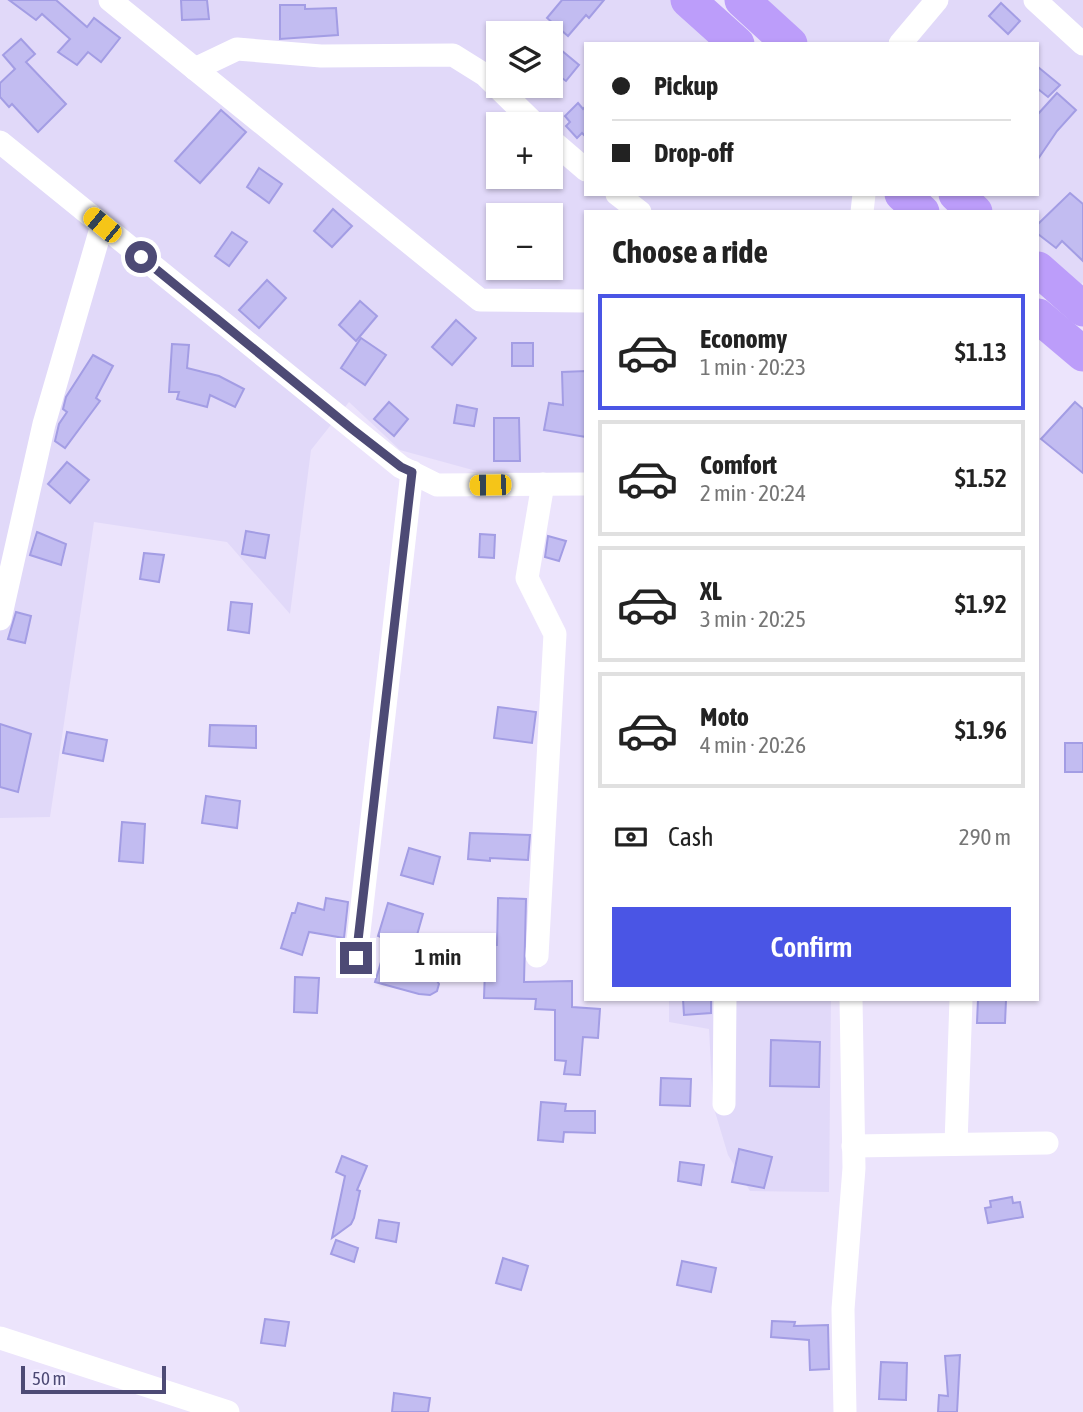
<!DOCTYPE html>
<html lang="en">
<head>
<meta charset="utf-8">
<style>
	:root { --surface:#fff; --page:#f6f6f6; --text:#222; --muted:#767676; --line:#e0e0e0; --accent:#4a55e5 }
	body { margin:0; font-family:"Asap Condensed",sans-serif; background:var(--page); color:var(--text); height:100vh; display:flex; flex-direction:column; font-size:26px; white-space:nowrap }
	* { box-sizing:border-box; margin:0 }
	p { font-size:23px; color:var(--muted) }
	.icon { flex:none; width:38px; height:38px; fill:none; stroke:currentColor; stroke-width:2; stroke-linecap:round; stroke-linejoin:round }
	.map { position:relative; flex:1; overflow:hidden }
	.panel { position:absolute; left:584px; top:210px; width:455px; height:791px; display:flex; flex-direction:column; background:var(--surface); border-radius:0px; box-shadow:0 2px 5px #0004 }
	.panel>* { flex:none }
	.guide { position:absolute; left:584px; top:42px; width:455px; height:154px; border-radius:0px; box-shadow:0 2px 5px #0004; display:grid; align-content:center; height:154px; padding:0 28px; background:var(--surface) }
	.fabs { position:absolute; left:486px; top:21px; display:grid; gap:14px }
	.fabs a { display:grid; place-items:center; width:77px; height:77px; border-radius:0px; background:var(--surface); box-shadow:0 2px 5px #0004; font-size:35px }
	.scale { position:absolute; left:21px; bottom:18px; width:145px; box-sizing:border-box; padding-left:7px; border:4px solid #4d4a75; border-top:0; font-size:19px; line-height:24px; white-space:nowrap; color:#4d4a75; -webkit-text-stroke:5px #f1ebff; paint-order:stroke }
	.end { position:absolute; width:32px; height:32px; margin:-16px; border:9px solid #4d4a75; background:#fff; box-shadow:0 0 0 4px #fff }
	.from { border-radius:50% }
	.bubble { position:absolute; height:49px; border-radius:0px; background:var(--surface); box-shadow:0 2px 5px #0004; font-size:23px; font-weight:600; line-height:49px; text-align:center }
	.car { position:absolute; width:21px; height:42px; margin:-21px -10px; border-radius:9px; box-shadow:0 0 5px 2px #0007; background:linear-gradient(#f5c518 24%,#345 0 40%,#f5c518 0 76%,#345 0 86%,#f5c518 0) }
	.guide b { display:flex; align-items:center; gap:24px; height:66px; font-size:26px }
	.guide b+b { border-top:2px solid var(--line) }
	.guide i { width:18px; height:18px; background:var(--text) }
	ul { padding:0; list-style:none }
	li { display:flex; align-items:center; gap:21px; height:116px; margin:0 14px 10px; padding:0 14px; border:4px solid var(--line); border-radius:0px }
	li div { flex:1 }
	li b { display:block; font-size:26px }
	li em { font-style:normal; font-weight:600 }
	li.current { border-color:var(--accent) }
	li>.icon { width:63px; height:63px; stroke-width:1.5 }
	h2 { padding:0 28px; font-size:32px; line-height:84px }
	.pay { display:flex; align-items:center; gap:18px; height:77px; padding:0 28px; font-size:26px }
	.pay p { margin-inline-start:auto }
	.cta { display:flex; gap:14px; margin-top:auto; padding:14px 28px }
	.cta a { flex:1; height:80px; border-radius:0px; background:var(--accent); color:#fff; font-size:28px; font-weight:600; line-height:80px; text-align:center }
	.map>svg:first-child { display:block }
	.residential { fill:#e1d9f9; fill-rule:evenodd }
	.building { fill:#c2bcf1; stroke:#a39de4; stroke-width:2 }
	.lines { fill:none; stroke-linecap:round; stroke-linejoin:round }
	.street { stroke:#fff; stroke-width:23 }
	.primary { stroke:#bc9dfa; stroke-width:35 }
	.route { stroke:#4d4a75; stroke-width:9 }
</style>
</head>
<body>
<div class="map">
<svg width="1083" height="1412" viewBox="0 0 1083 1412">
	<rect width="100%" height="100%" fill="#ece4fc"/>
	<g class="residential">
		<path d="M0 0H688L737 44H586V194H864L859 212H586V474L480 472 400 450 349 402 311 450 290 614 227 542 94 522 50 817 0 818ZM499 33H551V86H499ZM499 124H551V177H499ZM499 215H551V268H499Z"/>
		<polygon points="728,0 1083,0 1083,282 1065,302 1038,277 1038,212 965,212 945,194 1038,194 1038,44 777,44"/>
		<polygon points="669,999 831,999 829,1192 750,1191 728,1155 713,1105 709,1029 669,1022"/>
	</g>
	<g class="building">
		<polygon points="9,0 56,0 87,27 94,18 120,38 101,62 88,52 77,65 58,52 70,39 42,14 36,20"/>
		<polygon points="181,0 207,0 209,19 182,20"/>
		<polygon points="562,0 604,0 589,18 586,15 568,36 547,18"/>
		<polygon points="1001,3 1020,21 1008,34 989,16"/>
		<polygon points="280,5 305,5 305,9 336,8 338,35 280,39"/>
		<polygon points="21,39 35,54 26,62 66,104 38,132 12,104 9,107 0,97 0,83 15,69 3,55"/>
		<polygon points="561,50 579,65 566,81 551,70 551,63"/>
		<polygon points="1038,67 1060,85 1048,97 1038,89"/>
		<polygon points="1057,93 1076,110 1057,131 1038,159 1038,114"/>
		<polygon points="578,103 583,109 586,106 586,137 582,133 577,138 566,126 570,122 565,116"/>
		<polygon points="221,110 246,132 200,183 175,161"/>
		<polygon points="259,168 282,184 269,203 247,187"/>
		<polygon points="1070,193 1083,204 1083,261 1062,241 1056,248 1038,234 1038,224"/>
		<polygon points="333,209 352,226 332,247 314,231"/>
		<polygon points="232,232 247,242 229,266 215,256"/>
		<polygon points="267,280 286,298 259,328 239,310"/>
		<polygon points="360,301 377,316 356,341 339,325"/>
		<polygon points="456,320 476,338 452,365 432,347"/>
		<polygon points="361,338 386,355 365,385 341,368"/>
		<rect x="512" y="343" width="21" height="23"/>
		<polygon points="172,344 189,345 187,368 219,376 244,389 235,407 210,395 207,407 177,399 179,392 169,392"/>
		<polygon points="93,355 113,366 96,398 100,401 65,448 55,441 59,424 67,412 63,409 66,397"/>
		<polygon points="586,371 586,437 544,430 549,403 563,405 562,372"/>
		<polygon points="389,402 408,419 394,436 374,419"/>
		<polygon points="1075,402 1083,409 1083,473 1041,439"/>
		<polygon points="457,405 477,409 474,426 454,423"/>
		<polygon points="494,418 519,418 520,461 494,461"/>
		<polygon points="67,462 89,480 70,503 48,484"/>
		<polygon points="246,531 269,535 265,558 242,554"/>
		<polygon points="37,532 66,544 61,565 30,555"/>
		<polygon points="480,534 495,535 494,558 479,557"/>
		<polygon points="548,536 566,541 559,561 545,557"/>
		<polygon points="144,553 164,555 159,582 140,579"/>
		<polygon points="231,602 252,604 249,633 228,630"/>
		<polygon points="16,612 31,616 25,643 8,639"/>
		<polygon points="498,707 536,712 532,743 494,738"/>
		<polygon points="0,724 31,734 18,792 0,787"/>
		<polygon points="210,725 256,726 256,748 209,746"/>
		<polygon points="67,732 107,740 103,761 63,753"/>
		<rect x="1065" y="743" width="18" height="29"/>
		<polygon points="206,796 240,801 237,828 202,823"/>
		<polygon points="122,822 145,824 143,863 119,861"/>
		<polygon points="470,833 530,835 528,860 490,858 490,861 468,859"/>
		<polygon points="409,848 440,857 433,884 401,875"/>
		<polygon points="326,898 348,902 344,938 309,932 302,955 281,948 292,913 295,913 298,903 324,910"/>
		<polygon points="498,898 526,899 524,982 572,981 572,1007 600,1009 598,1038 583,1037 580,1075 564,1074 566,1061 555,1060 555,1010 535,1009 536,999 484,998 485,969 491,970 494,945 497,945"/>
		<polygon points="388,903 423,914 417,935 388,940 378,936"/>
		<polygon points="384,952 421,962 418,975 435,978 439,984 437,991 430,995 419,994 375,982"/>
		<polygon points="295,977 319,978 317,1013 294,1012"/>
		<polygon points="683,999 711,999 711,1013 684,1015"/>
		<polygon points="978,999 1006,1000 1005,1023 977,1023"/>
		<polygon points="771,1040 820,1042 819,1087 770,1086"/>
		<polygon points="661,1078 691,1079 690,1106 660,1105"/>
		<polygon points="541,1102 566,1104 565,1111 595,1111 595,1133 564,1132 563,1142 538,1140"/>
		<polygon points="739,1149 772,1157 764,1188 732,1182"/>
		<polygon points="342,1156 367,1166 357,1190 360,1191 354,1218 351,1224 332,1238 345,1176 336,1172"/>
		<polygon points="680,1162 704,1165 701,1185 678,1181"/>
		<polygon points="1012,1197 1013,1203 1020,1202 1023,1217 988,1223 985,1208 991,1207 990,1201"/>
		<polygon points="379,1220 399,1223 396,1242 376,1238"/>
		<polygon points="336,1240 358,1248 354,1262 331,1254"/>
		<polygon points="503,1258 528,1266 521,1290 496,1283"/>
		<polygon points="682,1261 716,1268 711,1292 677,1285"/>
		<polygon points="265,1319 289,1322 285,1346 261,1343"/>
		<polygon points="772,1321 795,1322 794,1326 828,1325 829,1369 810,1370 809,1340 771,1337"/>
		<polygon points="960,1355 957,1412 938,1412 939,1395 948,1396 945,1356"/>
		<polygon points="881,1362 907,1363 906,1400 879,1399"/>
		<polygon points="394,1393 430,1398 428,1412 392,1412"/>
	</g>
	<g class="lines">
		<g class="street">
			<polyline points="110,0 480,300 586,301"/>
			<polyline points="1035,0 1083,44"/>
			<polyline points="900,44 937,0"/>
			<polyline points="195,69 237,49 321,56 453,55 485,75 535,124"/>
			<polyline points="551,140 586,170"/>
			<polyline points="0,142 401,467 437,485 586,484"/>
			<polyline points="617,194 640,212"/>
			<polyline points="862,212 864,194"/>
			<polyline points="0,619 44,424 102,225"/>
			<polyline points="537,956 555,634 527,578 543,484"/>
			<polyline points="356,958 412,472"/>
			<polyline points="724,1104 725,999"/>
			<polyline points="956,1144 961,999"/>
			<polyline points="853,1146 1047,1143"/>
			<polyline points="0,1338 228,1412"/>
			<polyline points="845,1412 843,1309 854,1168 851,999"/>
		</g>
		<g class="primary">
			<polyline points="688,0 737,44"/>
			<polyline points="742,0 790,44"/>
			<polyline points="902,194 922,212"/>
			<polyline points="956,194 975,212"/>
			<polyline points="1038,269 1083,309"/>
			<polyline points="1038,316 1083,354"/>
		</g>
	</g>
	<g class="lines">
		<polyline class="route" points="141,257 352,429 401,467 412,472 356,958"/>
	</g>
</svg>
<div class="fabs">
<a><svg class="icon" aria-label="layers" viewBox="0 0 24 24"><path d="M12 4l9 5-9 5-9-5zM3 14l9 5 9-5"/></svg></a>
<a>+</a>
<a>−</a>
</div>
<div class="scale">50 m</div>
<i class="end from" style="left:141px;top:257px"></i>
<i class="end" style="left:356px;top:958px"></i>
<div class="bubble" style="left:380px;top:933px;width:116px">1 min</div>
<i class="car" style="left:102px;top:225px;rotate:309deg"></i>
<i class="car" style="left:490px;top:485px;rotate:269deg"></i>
<div class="guide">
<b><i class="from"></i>Pickup</b>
<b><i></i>Drop-off</b>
</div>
<section class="panel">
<h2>Choose a ride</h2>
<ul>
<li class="current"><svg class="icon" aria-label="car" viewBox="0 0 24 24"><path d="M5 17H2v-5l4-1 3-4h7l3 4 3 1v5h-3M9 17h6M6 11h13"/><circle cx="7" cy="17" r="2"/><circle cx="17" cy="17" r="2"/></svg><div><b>Economy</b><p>1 min · 20:23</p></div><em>$1.13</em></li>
<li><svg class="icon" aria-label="car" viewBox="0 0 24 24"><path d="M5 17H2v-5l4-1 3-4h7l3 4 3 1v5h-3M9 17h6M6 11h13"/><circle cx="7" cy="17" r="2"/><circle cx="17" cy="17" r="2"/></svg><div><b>Comfort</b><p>2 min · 20:24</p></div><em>$1.52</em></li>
<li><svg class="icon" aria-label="car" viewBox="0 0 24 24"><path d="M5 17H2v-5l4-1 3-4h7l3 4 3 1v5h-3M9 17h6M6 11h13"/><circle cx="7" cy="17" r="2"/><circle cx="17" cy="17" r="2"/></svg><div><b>XL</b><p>3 min · 20:25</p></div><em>$1.92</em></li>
<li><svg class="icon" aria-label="car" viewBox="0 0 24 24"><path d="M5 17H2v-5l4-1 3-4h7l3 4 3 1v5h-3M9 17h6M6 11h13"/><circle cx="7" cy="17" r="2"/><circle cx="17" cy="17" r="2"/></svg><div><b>Moto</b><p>4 min · 20:26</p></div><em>$1.96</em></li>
</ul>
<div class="pay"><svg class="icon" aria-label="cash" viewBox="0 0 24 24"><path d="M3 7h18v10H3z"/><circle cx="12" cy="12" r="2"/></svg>Cash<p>290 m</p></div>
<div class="cta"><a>Confirm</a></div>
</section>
</div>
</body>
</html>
